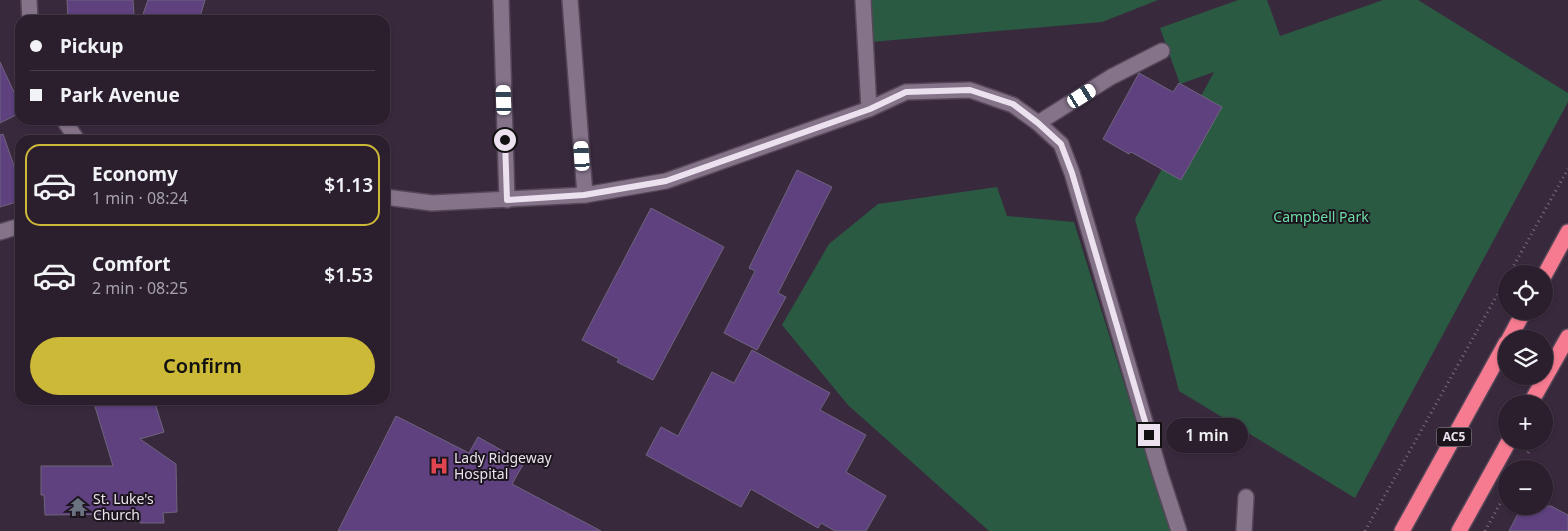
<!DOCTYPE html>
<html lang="en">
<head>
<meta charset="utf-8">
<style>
	:root { --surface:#2b1f2e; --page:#372c3a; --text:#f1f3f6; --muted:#a6a2aa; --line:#473d4a; --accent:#cdb938 }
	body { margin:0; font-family:"Noto Sans",sans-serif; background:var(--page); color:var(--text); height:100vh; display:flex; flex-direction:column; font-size:19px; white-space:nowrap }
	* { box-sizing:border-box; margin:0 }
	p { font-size:16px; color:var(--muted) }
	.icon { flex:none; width:28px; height:28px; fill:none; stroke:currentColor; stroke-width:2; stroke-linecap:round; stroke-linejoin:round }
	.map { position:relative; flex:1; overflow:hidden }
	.side { position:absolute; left:15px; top:135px; width:375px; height:270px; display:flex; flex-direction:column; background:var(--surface); border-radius:15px; box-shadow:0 1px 4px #0004,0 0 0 1px var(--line) }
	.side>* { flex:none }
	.hud { position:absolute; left:15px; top:15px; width:375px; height:110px; border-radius:15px; box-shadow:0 1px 4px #0004,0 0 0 1px var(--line); display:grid; align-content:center; height:110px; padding:0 15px; background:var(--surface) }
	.buttons { position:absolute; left:1498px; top:265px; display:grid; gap:10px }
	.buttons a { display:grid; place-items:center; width:55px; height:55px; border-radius:50%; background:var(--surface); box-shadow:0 1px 4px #0004,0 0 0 1px var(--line); font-size:25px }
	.end { position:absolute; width:22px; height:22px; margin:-11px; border:6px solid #ece2ef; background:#111; box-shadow:0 0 0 2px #111 }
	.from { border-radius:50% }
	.bubble { position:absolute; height:35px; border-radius:18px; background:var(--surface); box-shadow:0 1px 4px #0004,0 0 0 1px var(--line); font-size:16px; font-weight:600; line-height:35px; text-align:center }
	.car { position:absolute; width:15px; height:30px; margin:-15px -8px; border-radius:6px; box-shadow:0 0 4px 1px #0007; background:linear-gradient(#fff 24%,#345 0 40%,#fff 0 76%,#345 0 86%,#fff 0) }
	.hud b { display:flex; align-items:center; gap:18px; height:48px; font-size:19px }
	.hud b+b { border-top:1px solid var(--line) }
	.hud i { width:12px; height:12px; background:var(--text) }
	ul { padding:9px 0 0; list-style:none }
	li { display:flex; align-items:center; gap:15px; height:82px; margin:0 10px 8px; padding:0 5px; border:2px solid transparent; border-radius:15px }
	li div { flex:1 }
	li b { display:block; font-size:19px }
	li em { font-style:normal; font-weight:600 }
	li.on { border-color:var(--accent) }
	li>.icon { width:45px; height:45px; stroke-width:1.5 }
	.primary-button { display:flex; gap:10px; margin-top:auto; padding:10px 15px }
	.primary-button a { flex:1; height:58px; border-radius:30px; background:var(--accent); color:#111; font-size:20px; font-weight:600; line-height:58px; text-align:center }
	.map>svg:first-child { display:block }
	.green { fill:#2b5a43 }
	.building { fill:#5e417e; stroke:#6f647e }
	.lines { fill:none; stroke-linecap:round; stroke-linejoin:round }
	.minor-casing { stroke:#554758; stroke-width:18 }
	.highway-casing { stroke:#554758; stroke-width:18 }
	.path { stroke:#7c6e80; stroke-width:3; stroke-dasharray:1 4; stroke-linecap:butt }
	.minor { stroke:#85738a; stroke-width:15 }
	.highway { stroke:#f67b90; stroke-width:15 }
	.route { stroke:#ece2ef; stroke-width:6 }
	.labels { text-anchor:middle; stroke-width:4; stroke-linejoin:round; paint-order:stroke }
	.shield { fill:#1c151e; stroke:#aea4b0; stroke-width:1 }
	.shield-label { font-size:12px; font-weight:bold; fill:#ece2ef }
	.park-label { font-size:14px; fill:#6cdfa8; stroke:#1c151e }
	.poi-label { font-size:14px; fill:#ece2ef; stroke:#1c151e; text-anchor:start }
</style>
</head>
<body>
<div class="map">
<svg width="1568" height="531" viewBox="0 0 1568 531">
	<rect width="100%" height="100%" fill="#39293d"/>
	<g class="green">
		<polygon points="869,0 1158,0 1102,22 871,42"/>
		<polygon points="1238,0 1267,0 1280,36 1383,0 1418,0 1568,93 1568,102 1355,498 1179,391 1135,219 1214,72 1180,84 1160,28"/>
		<polygon points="997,187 1007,216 1074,222 1170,531 989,531 848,405 782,325 829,244 878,204"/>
	</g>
	<g class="building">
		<polygon points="67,0 133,0 134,15 68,20"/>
		<polygon points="148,0 205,0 199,20 141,20"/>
		<polygon points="0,62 20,105 20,113 0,123"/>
		<polygon points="1139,73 1173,92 1179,83 1222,107 1181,180 1131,152 1129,154 1103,139"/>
		<polygon points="3,134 20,183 20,201 0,207 0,135"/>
		<polygon points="797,170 832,187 778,293 786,297 757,350 724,333 755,271 749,268"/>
		<polygon points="651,208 724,247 653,380 617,362 619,359 582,340"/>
		<polygon points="752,350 830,393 820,410 866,435 846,472 886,496 866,531 835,531 821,523 818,528 751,489 741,507 646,455 661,427 678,436 712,372 734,383"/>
		<polygon points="93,400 154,400 164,432 140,439 176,464 177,512 163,513 164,523 140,523 140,514 45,515 44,495 41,495 41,466 113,466"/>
		<polygon points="396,416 469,453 478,437 524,463 512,484 601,531 338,531"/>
		<polygon points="1522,506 1551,506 1568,515 1568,531 1509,531"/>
	</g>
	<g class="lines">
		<g class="minor-casing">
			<g id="minor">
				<polyline points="29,0 30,20"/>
				<polyline points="501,0 507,200"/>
				<polyline points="570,0 585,195"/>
				<polyline points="863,0 869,109"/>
				<polyline points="64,120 77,140"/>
				<polyline points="1038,123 1111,77 1162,51"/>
				<polyline points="385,197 432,203 585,195 666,181 869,109 906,92 970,90 1013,105 1038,123 1061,144 1072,173 1160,473 1179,531"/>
				<polyline points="0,232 20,226"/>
				<polyline points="1244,531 1246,497"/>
			</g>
		</g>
		<g class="highway-casing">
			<g id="highway">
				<polyline points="1544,276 1568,232"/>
				<polyline points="1509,339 1524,311"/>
				<polyline points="1530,404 1568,337"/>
				<polyline points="1402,531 1506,343"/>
				<polyline points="1459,531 1509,441"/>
			</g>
		</g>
		<g class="path">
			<polyline points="1509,274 1568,169"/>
			<polyline points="1544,424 1548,416"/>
			<polyline points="1528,453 1534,441"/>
			<polyline points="1365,531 1506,279"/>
			<polyline points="1485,531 1506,493"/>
		</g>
		<use href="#minor" class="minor"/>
		<use href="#highway" class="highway"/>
	</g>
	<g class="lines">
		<polyline class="route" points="505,140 507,200 584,195 666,181 870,109 906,92 970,90 1013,104 1038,123 1061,144 1072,173 1149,435"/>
	</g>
	<defs>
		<g id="hospital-bare" transform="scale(1.5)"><path d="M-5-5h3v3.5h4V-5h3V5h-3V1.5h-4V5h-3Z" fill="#e0444e" stroke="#1c151e" stroke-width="2.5" paint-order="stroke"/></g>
		<g id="temple-bare" transform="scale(1.5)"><path d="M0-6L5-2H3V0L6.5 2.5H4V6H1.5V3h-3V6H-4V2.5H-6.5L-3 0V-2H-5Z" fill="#6b7280" stroke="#1c151e" stroke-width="2.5" paint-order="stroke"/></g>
	</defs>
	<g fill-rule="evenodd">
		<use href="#hospital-bare" x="439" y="466"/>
		<use href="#temple-bare" x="78" y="507"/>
	</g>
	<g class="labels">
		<rect class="shield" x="1436.5" y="427.5" width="35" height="19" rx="4"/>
		<g class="shield-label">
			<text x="1454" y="441">AC5</text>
		</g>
		<g class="park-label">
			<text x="1321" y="222">Campbell Park</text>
		</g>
		<g class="poi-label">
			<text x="454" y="463">Lady Ridgeway<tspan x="454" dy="16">Hospital</tspan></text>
			<text x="93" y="504">St. Luke's<tspan x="93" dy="16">Church</tspan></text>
		</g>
	</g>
</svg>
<div class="buttons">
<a><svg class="icon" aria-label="locate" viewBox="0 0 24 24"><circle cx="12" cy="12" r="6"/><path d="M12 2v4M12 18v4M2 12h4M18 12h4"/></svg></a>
<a><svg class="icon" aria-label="layers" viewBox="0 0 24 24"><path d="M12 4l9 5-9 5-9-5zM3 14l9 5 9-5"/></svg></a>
<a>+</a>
<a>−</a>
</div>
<i class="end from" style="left:505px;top:140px"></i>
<i class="end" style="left:1149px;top:435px"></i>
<div class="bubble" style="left:1166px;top:418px;width:82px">1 min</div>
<i class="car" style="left:1082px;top:96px;rotate:58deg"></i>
<i class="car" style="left:504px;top:100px;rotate:358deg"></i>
<i class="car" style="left:582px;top:156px;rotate:356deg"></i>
<div class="hud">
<b><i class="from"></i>Pickup</b>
<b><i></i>Park Avenue</b>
</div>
<section class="side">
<ul>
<li class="on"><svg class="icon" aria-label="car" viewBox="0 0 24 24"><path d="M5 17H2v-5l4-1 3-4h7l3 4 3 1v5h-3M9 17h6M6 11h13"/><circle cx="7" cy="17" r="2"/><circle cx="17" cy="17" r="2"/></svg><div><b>Economy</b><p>1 min · 08:24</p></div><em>$1.13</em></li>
<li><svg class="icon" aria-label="car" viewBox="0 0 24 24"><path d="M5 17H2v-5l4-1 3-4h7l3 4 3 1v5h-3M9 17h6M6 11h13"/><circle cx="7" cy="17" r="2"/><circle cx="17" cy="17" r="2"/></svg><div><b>Comfort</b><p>2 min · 08:25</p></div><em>$1.53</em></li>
</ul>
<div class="primary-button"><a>Confirm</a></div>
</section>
</div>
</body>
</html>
